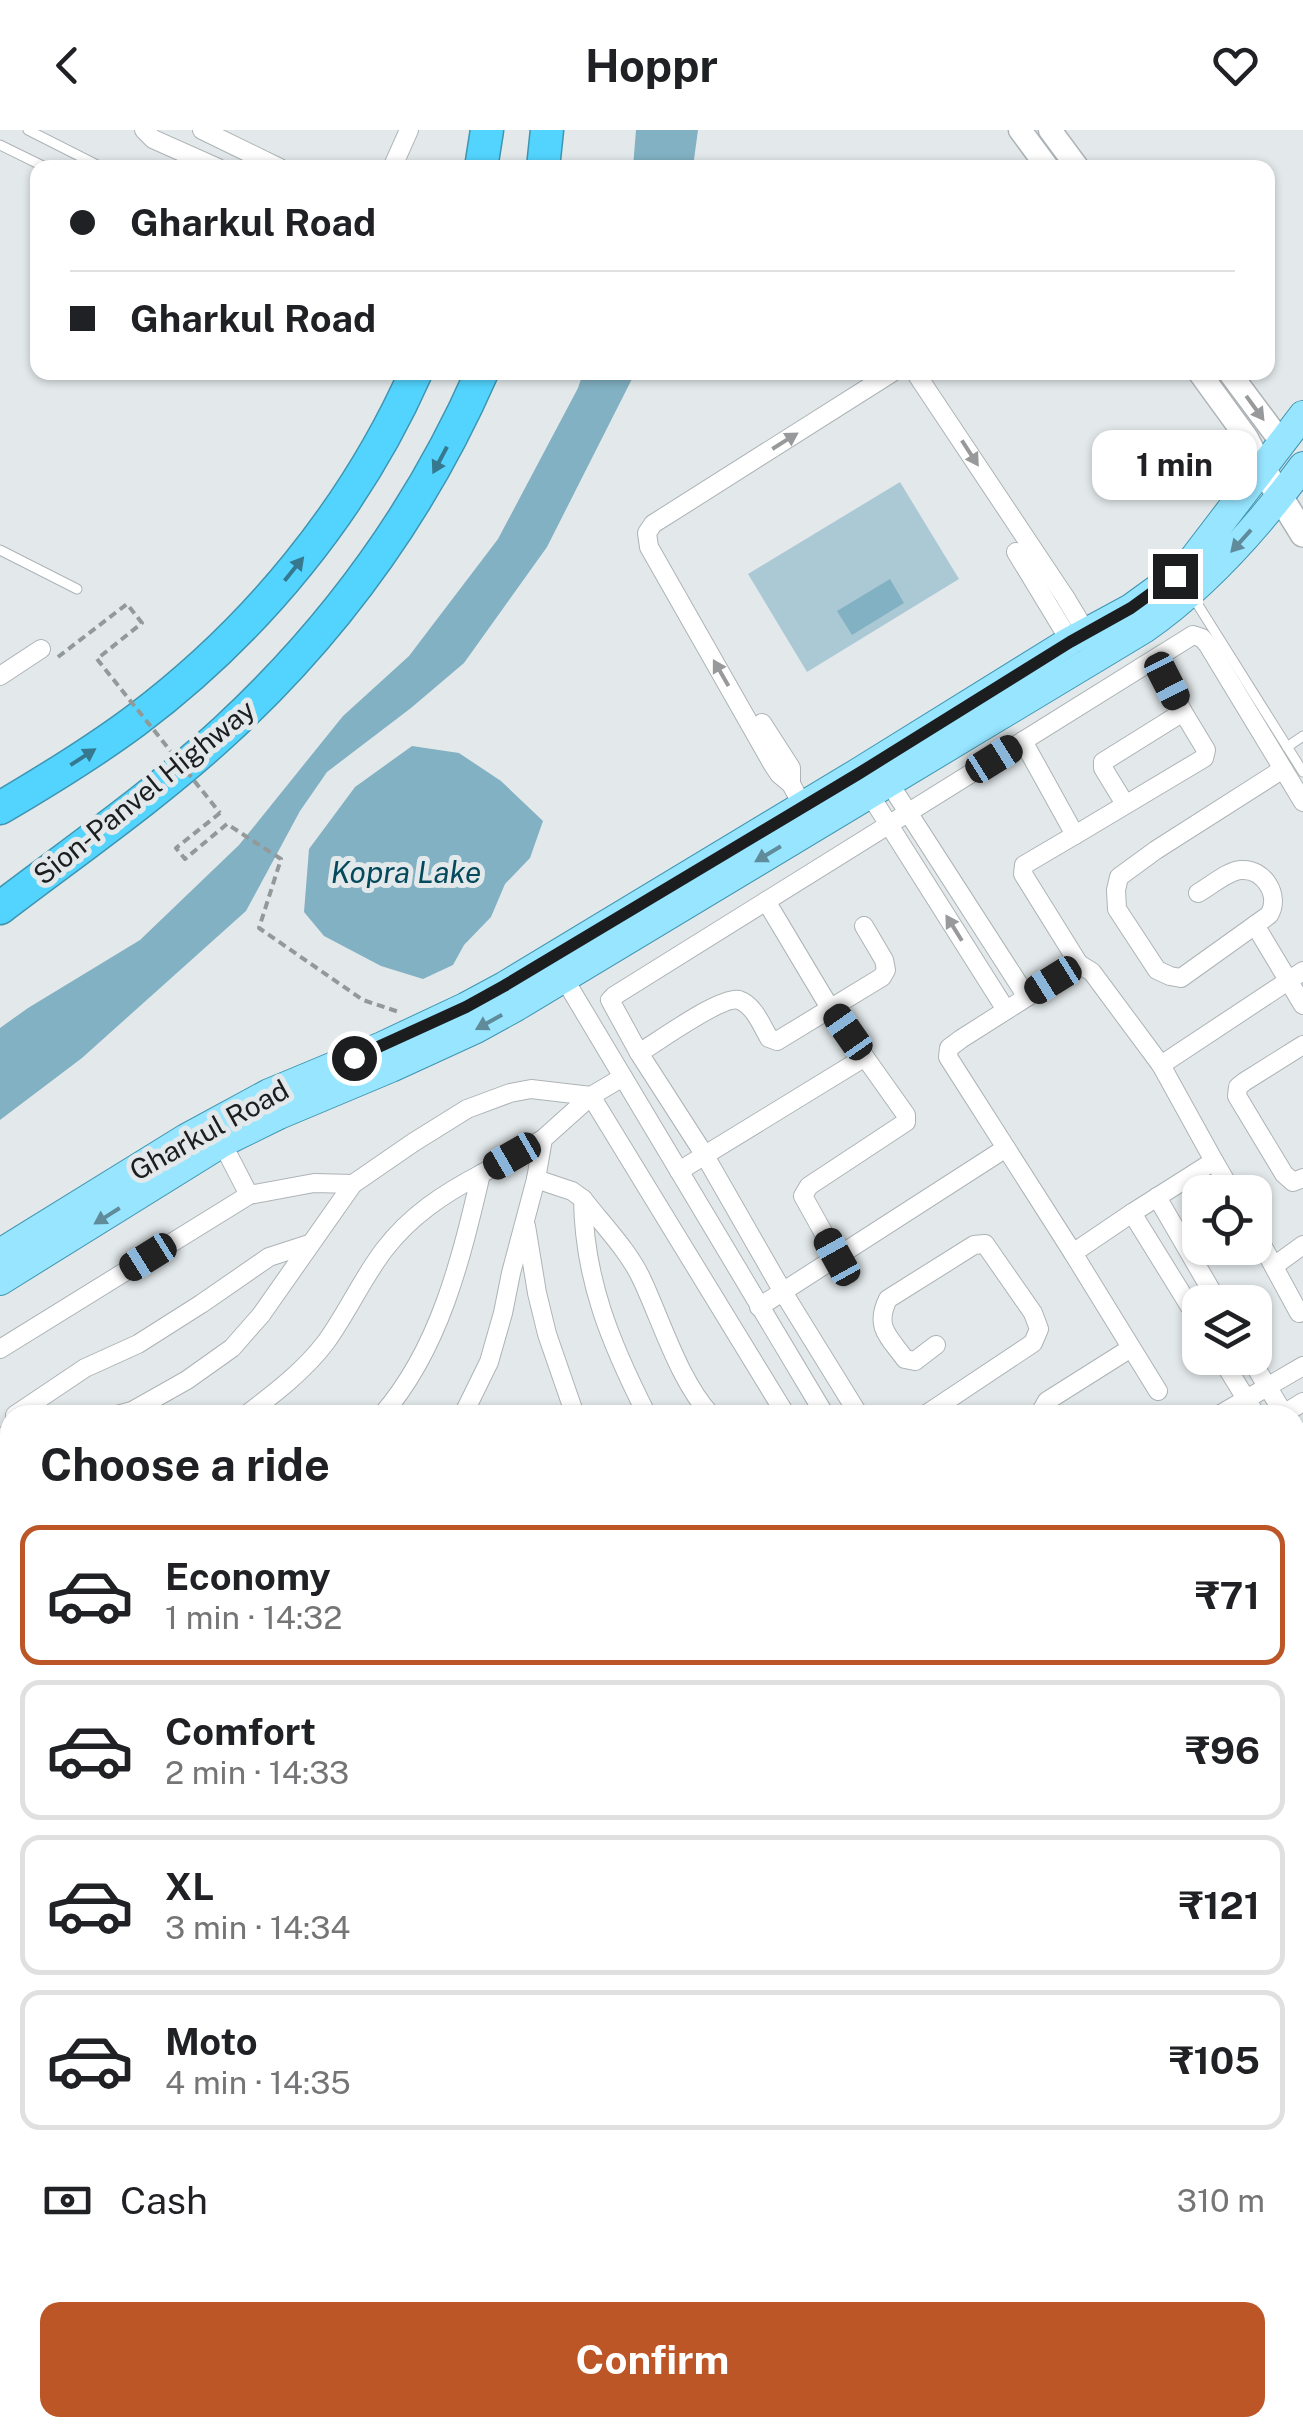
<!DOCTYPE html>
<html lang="en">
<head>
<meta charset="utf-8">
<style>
	:root { --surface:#fff; --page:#f2f2f2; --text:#202124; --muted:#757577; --line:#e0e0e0; --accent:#bc5627 }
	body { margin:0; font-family:"Public Sans",sans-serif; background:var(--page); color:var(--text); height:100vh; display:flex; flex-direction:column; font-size:38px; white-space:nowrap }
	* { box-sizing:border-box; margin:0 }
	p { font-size:32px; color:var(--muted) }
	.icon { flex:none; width:55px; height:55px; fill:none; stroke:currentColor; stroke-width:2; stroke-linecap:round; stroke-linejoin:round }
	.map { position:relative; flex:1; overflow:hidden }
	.panel { position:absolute; left:0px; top:1275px; width:1305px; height:1032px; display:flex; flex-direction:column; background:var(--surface); border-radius:30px 30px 0 0; box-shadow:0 2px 8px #0004 }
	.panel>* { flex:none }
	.banner { position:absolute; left:30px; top:30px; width:1245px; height:220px; border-radius:20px; box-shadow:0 2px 8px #0004; display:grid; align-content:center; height:220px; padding:0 40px; background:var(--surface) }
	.tools { position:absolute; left:1182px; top:1045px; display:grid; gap:20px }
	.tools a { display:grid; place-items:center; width:90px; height:90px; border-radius:20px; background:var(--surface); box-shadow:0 2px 8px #0004; font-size:50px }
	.end { position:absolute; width:45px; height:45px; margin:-22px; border:12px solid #1b1d1e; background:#fff; box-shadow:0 0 0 5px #fff }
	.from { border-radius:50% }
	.bubble { position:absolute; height:70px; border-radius:20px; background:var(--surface); box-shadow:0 2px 8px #0004; font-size:32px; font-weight:700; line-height:70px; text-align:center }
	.car { position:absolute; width:30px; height:60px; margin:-30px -15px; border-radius:12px; box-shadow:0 0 8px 2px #0007; background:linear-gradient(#222 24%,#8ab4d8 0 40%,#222 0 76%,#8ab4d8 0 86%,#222 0) }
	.banner b { display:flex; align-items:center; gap:35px; height:95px; font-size:38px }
	.banner b+b { border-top:2px solid var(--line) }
	.banner i { width:25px; height:25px; background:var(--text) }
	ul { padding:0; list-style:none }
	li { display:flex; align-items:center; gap:30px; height:140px; margin:0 20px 15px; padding:0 20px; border:5px solid var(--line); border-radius:20px }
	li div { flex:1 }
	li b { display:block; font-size:38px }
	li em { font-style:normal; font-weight:700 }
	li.selected { border-color:var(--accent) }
	li>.icon { width:90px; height:90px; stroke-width:1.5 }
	h2 { padding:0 40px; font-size:45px; line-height:120px }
	.pay { display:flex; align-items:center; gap:25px; height:110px; padding:0 40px; font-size:38px }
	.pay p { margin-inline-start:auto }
	.cta { display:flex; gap:20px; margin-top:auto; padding:20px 40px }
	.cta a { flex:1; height:115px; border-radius:20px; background:var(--accent); color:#fff; font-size:40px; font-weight:700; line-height:115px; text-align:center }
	header { display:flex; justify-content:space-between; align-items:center; height:130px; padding:0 40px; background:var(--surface); font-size:45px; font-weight:700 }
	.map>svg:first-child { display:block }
	.green { fill:#abc9d4 }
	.water { fill:#82b1c3 }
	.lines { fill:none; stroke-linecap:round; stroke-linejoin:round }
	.service-casing { stroke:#adb3b6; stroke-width:11 }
	.minor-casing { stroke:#adb3b6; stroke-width:20 }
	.tertiary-casing { stroke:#adb3b6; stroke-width:25 }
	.secondary-casing { stroke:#adb3b6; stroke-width:28 }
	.primary-casing { stroke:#3f94b0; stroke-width:30 }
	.motorway-casing { stroke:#3f94b0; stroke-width:35 }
	.path { stroke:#939899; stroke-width:4; stroke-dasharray:8 5; stroke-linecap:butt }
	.service { stroke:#fff; stroke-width:9 }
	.minor { stroke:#fff; stroke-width:18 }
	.tertiary { stroke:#fff; stroke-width:22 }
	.secondary { stroke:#fff; stroke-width:25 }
	.primary { stroke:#97e5ff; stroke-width:28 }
	.motorway { stroke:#52d4ff; stroke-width:32 }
	.path-bridge { stroke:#939899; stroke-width:4; stroke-dasharray:8 5; stroke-linecap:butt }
	.oneway { fill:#98999a }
	.oneway2 { fill:#36788e }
	.oneway3 { fill:#5f8b9a }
	.route { stroke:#1b1d1e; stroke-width:12 }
	.labels { text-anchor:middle; stroke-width:10; stroke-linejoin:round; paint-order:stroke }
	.street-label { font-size:28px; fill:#1b1d1e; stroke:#e3e9eb }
	.water-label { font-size:30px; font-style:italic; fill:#04495c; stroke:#e3e9eb }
</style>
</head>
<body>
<header><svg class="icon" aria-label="back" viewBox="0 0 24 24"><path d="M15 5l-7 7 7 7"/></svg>Hoppr<svg class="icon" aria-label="heart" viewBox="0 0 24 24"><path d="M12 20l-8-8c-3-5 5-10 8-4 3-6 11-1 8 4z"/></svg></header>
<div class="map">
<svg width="1303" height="2306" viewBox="0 0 1303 2306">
	<rect width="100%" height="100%" fill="#e3e9eb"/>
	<polygon class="green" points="900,352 959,449 807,542 748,444"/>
	<g class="water">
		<polygon points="636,0 698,0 693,37 633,37"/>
		<polygon points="583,243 635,243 547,417 464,533 411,578 327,642 300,681 246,781 82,928 0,990 0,898 28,878 140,810 239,715 343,586 409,526 498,409 578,258"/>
		<polygon points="890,449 904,473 852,505 837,481"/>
		<polygon points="412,616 459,623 501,651 543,691 530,728 505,754 491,787 464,815 453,835 423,849 381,836 324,806 304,782 309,719 355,657"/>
	</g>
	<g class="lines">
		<g class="service-casing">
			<g id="service">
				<polyline points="28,0 103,38"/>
				<polyline points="0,15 47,38"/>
				<polyline points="0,420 77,459"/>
				<polyline points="1193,467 1303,642"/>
				<polyline points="1287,617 1303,606"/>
			</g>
		</g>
		<g class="minor-casing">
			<g id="minor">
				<polyline points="144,0 153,9 218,38"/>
				<polyline points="202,0 280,38"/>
				<polyline points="392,38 409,0"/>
				<polyline points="915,242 1065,467 1086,502"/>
				<polyline points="1016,422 1070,511"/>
				<polyline points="1156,529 1183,582"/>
				<polyline points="0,546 41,519"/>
				<polyline points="762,593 791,638 791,654"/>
				<polyline points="1023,611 1075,705 1204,628 1206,620 1183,582 1103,632 1103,638 1125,674"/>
				<polyline points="884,645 1027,867"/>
				<polyline points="865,657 1006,880"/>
				<polyline points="807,684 791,654 779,644 773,635 649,417 647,403 653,394 893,242"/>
				<polyline points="1075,705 1024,735 1023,744 1079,834"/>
				<path d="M1198 763C1211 756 1227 741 1241 740 1264 738 1281 766 1269 785L1181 848 1170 846 1157 840 1117 779 1116 760 1119 747 1156 720 1283 639"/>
				<polyline points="766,771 830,878 906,985 906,992 809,1056 803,1066 837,1127"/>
				<polyline points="1255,795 1303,875"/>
				<polygon points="1079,834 1092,842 1161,935 1214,1031 1132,1083 1073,1123 948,927 949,918 961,909"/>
				<polyline points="559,840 825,1285"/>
				<polyline points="1303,915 1244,952 1238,957 1237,966 1284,1044 1293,1052 1303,1048"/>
				<path d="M639 923C656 913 722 865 739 870 754 875 762 896 769 908L777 911 882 847 886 840 884 830 864 796"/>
				<polyline points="1161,935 1303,841"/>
				<polyline points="591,966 786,1285"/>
				<polyline points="219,1007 249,1065"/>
				<polyline points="1214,1031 1232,1062"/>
				<polyline points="679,1041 865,927"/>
				<path d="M536 1049 572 1061 583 1069C584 1150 611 1214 647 1285"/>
				<polyline points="1157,1067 1218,1172"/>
				<path d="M583 1069C603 1095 630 1122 643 1152 662 1193 680 1252 711 1285"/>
				<polyline points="1132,1083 1200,1193"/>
				<polyline points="526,1096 537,1163 547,1204 575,1285"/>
				<polyline points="1255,1102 1299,1183"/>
				<polyline points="1073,1123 1158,1261"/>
				<polyline points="1274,1136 1303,1115"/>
				<polyline points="759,1177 1006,1018"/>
				<polyline points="0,1219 249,1065 314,1053 353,1054"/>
				<polyline points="1221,1228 1256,1285"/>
				<polyline points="1250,1228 1284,1284"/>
				<polyline points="15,1285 85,1238 138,1214 201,1174 269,1127 309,1114"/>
				<polyline points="117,1285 132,1281 187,1250 232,1218 261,1185 353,1054 414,1012 467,979 510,963 531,959 591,966"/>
				<path d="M246 1285C275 1263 304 1241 326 1212 347 1183 362 1149 384 1120 410 1086 443 1064 481 1044"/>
				<path d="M382 1285C440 1218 461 1129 481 1044L543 1009"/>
				<polyline points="463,1285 489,1232 503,1183 511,1143 536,1049 543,1009 591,966 623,947"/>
				<polyline points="859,1285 783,1162 704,1024 639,923 610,870 614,866 1193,505 1202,508 1208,515 1303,672"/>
				<path d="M925 1285 1033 1213 1039 1199 1033 1183 985 1114 974 1115 888 1169C874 1197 889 1207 905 1229L915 1231 936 1215"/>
				<polyline points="1039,1285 1047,1271 1131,1218"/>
				<polyline points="1219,1285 1303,1236"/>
				<polyline points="1282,1285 1303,1272"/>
				<polyline points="0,1307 10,1305"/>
				<polyline points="0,1367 10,1367"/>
				<polyline points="0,1385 10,1388"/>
				<polyline points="0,1452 10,1454"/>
				<polyline points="0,1556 10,1560"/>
				<polyline points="1295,1560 1303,1555"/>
				<polyline points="1295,2210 1303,2214"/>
				<polyline points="916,2306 920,2298"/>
			</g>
		</g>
		<g class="tertiary-casing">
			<g id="tertiary">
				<polyline points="1020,0 1048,38"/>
				<polyline points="1050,0 1078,38"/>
				<polyline points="1199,242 1247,308 1263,339"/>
				<polyline points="1229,242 1282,313"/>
			</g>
		</g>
		<g class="secondary-casing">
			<polyline id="secondary" points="1263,339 1303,404"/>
		</g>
		<g class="primary-casing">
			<g id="primary">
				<polyline points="0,1123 186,1008 269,963 382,916 465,877 504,856 857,643 1070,511 1131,478 1175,446 1193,429 1303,285"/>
				<path d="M0 1151 222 1013 279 985 391 938 476 899 516 877 1144 499C1207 455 1258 397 1303 336"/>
				<polyline points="0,1594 10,1599"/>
				<polyline points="0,1640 10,1645"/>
				<polyline points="1295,2253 1303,2257"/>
				<polyline points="1295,2297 1303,2301"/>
			</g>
		</g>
		<g class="motorway-casing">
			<g id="motorway">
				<polyline points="481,38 487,0"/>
				<polyline points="543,38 547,0"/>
				<path d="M0 678C46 651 92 623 135 591 255 501 355 380 416 242"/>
				<path d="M0 778C76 720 157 664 227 599 336 498 422 379 482 242"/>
			</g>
		</g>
		<g class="path">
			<polyline points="58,527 127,474 142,493 97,529"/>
			<polyline points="220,683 176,718 185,729 227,694 281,729 259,798 363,870 399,882"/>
		</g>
		<use href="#service" class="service"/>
		<use href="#minor" class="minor"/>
		<use href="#tertiary" class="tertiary"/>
		<use href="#secondary" class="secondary"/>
		<use href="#primary" class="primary"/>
		<use href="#motorway" class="motorway"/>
		<polyline class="path-bridge" points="97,529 220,683"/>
	</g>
	<defs><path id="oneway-solid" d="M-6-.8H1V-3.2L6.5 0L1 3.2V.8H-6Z" transform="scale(2.5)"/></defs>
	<g class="oneway">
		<use href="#oneway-solid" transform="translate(1255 278) rotate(54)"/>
		<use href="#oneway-solid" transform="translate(785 311) rotate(-32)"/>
		<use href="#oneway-solid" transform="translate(970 323) rotate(57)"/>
		<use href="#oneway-solid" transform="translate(721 543) rotate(-120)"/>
		<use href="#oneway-solid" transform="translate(954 798) rotate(-122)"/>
	</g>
	<g class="oneway2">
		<use href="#oneway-solid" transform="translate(440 330) rotate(118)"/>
		<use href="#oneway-solid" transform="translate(294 439) rotate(-51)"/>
		<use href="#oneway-solid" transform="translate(83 627) rotate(-33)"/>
	</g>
	<g class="oneway3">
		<use href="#oneway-solid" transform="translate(1241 411) rotate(132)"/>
		<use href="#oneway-solid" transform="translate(768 724) rotate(149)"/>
		<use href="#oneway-solid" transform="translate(489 892) rotate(151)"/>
		<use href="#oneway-solid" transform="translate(107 1086) rotate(148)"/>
	</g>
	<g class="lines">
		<polyline class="route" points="354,928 466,877 504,856 858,644 1070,512 1131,478 1175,446"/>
	</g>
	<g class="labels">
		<g class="street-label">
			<text transform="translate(144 662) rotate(-39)" y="10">Sion-Panvel Highway</text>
			<text transform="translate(209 1000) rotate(-29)" y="10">Gharkul Road</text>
		</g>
		<g class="water-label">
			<text x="406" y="753">Kopra Lake</text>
		</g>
	</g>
</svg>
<div class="tools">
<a><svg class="icon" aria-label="locate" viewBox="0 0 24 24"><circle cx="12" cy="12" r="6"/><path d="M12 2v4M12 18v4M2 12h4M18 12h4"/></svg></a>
<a><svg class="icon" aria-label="layers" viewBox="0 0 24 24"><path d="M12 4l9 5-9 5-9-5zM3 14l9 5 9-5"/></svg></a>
</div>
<i class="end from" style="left:354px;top:928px"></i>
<i class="end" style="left:1175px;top:446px"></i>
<div class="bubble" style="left:1092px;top:300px;width:165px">1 min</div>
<i class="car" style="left:1167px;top:551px;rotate:153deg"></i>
<i class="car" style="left:994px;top:629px;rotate:58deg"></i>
<i class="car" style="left:1053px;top:850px;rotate:238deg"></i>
<i class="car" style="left:848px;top:902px;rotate:325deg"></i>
<i class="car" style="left:512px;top:1026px;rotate:240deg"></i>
<i class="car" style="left:148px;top:1127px;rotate:238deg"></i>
<i class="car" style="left:837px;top:1127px;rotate:331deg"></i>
<div class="banner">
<b><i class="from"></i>Gharkul Road</b>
<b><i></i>Gharkul Road</b>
</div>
<section class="panel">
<h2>Choose a ride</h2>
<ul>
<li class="selected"><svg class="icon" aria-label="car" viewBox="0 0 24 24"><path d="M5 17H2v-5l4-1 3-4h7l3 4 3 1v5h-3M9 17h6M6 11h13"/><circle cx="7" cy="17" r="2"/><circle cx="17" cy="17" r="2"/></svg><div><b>Economy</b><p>1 min · 14:32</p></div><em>₹71</em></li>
<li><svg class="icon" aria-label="car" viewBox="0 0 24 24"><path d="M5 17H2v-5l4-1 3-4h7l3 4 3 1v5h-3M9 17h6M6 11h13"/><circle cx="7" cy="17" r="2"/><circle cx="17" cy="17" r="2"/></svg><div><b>Comfort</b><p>2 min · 14:33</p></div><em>₹96</em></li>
<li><svg class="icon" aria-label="car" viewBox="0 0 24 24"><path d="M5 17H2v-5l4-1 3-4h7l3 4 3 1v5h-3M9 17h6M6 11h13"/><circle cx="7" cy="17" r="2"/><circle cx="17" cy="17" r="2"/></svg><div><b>XL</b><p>3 min · 14:34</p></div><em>₹121</em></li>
<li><svg class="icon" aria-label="car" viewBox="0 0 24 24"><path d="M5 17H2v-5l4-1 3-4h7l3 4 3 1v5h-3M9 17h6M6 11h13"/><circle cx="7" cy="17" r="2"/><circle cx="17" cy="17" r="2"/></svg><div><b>Moto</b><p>4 min · 14:35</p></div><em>₹105</em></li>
</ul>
<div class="pay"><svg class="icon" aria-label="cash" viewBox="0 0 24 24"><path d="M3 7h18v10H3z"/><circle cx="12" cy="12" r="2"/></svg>Cash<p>310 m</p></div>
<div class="cta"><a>Confirm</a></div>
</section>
</div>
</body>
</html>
